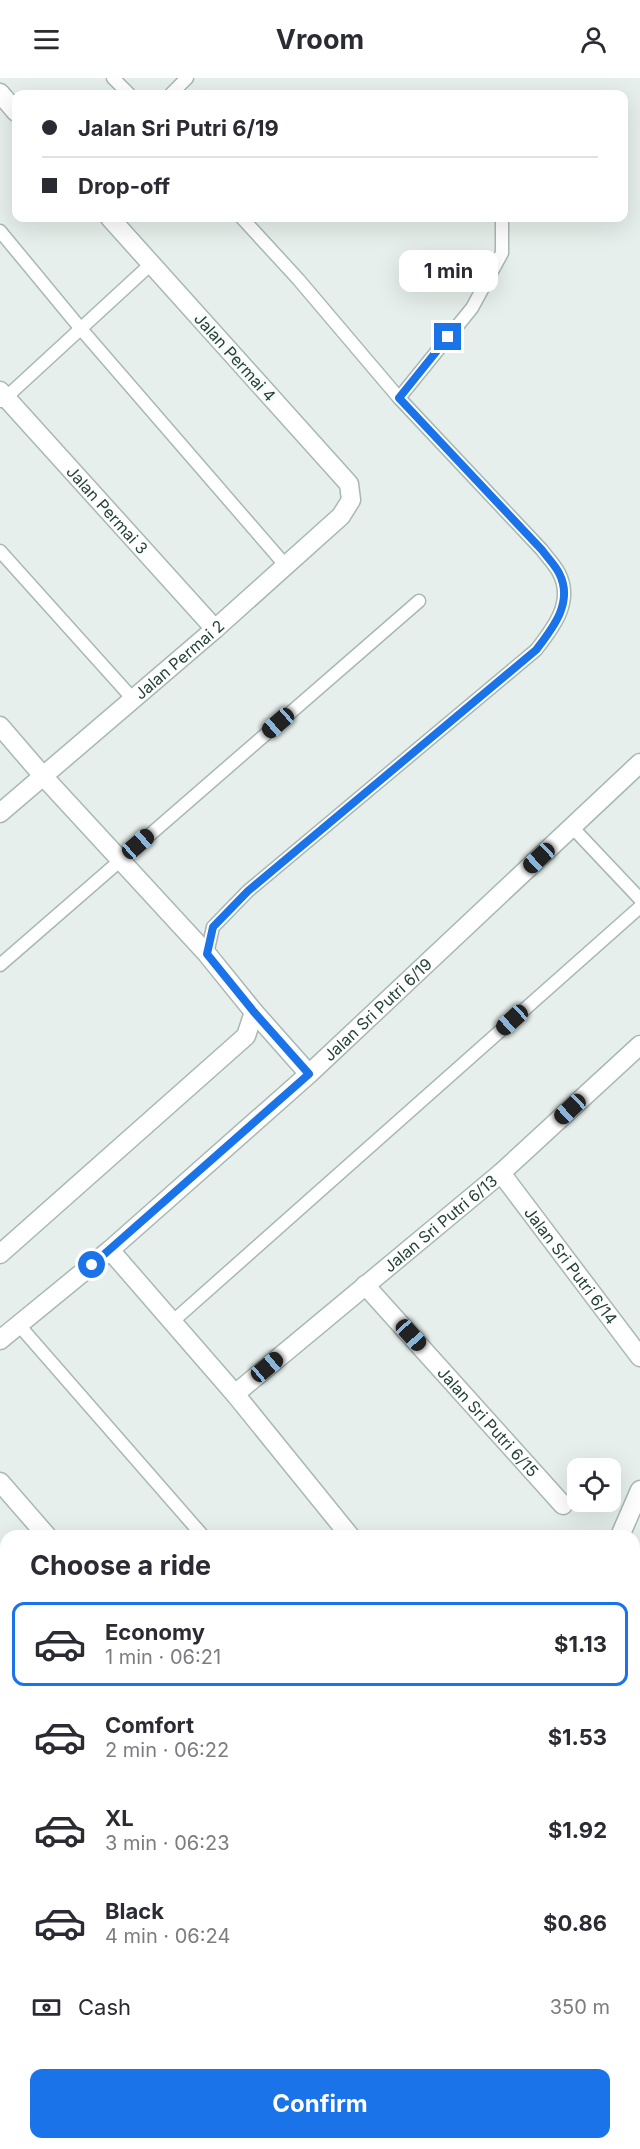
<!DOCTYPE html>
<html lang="en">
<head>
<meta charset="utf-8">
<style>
	:root { --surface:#fff; --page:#f2f2f3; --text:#2b2b33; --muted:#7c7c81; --line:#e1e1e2; --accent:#1a73e8 }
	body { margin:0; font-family:Inter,sans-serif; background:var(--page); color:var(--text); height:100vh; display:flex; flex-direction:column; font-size:22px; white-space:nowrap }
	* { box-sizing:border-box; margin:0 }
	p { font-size:20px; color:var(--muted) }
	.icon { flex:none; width:33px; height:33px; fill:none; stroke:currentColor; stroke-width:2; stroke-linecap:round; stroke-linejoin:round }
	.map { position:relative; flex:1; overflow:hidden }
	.drawer { position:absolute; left:0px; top:1452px; width:640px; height:620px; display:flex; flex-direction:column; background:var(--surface); border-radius:18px 18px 0 0; box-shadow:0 6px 24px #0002 }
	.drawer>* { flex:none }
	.banner { position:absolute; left:12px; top:12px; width:616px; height:132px; border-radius:12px; box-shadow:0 6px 24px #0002; display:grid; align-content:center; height:132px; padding:0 30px; background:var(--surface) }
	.buttons { position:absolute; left:567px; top:1380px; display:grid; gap:12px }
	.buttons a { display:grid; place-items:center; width:54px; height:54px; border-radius:12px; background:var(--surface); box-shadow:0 6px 24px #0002; font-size:30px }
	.end { position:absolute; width:27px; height:27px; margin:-14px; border:8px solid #1a73e8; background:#fff; box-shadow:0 0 0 3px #fff }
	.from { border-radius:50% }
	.bubble { position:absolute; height:42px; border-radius:12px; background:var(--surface); box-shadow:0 6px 24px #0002; font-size:20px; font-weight:700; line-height:42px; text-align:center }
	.car { position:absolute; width:18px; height:36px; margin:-18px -9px; border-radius:8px; box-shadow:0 0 4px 2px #0007; background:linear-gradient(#222 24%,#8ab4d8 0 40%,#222 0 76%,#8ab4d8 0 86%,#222 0) }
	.banner b { display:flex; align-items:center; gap:21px; height:57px; font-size:22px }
	.banner b+b { border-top:2px solid var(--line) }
	.banner i { width:15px; height:15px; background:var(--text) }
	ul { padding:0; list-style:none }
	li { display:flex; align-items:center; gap:18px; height:84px; margin:0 12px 9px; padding:0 18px; border:3px solid transparent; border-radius:12px }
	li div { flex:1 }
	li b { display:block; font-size:22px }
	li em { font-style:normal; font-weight:700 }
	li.selected { border-color:var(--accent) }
	li>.icon { width:54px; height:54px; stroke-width:1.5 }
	h2 { padding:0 30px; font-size:27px; line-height:72px }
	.pay { display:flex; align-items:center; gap:15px; height:66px; padding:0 30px; font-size:22px }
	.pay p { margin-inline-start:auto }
	.action { display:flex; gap:12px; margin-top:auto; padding:12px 30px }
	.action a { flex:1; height:69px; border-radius:12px; background:var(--accent); color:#fff; font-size:24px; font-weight:700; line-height:69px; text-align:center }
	header { display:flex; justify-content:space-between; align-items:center; height:78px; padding:0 30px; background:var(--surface); font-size:27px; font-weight:700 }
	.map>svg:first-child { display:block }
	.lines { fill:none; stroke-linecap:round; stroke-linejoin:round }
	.lane-casing { stroke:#a8b8b2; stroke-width:15 }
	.street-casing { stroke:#a8b8b2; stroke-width:21 }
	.secondary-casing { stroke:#a4bbb3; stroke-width:21 }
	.lane { stroke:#fff; stroke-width:12 }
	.street { stroke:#fff; stroke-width:18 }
	.secondary { stroke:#fff; stroke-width:18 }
	.route { stroke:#1a73e8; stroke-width:8 }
	.labels { text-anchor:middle; stroke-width:6; stroke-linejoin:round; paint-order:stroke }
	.street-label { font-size:16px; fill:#24423a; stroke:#f7fbf9 }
</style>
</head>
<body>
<header><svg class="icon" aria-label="menu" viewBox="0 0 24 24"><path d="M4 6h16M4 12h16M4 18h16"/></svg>Vroom<svg class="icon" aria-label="person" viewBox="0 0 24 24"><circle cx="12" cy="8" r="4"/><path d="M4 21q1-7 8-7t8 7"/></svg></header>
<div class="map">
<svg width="640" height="2071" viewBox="0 0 640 2071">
	<rect width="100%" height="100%" fill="#e6efeb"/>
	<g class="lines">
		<g class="lane-casing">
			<g id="lane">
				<polyline points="113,0 129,16"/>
				<polyline points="171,16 187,0"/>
				<polyline points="242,140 298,201 399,320"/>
				<polyline points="0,153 81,251 286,488"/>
				<polyline points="2,323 151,186"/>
				<polyline points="0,473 133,621"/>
				<polyline points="572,749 640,821"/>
				<path d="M207 876 213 849 248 813 536 572C553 550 574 524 559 495 555 487 547 479 542 472L399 320 472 230 502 175V144"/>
				<polyline points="0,887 419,523"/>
				<polyline points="172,1244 640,829"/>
				<polyline points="18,1246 203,1458"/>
				<polyline points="0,1570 6,1577"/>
				<polyline points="0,1630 6,1629"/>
				<polyline points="447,2066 452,2071"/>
			</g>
		</g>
		<g class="street-casing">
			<g id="street">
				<polyline points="0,15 16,34"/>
				<path id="s1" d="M0 313 215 551"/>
				<polyline points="0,648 43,698 207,876 254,934 309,996"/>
				<path id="s2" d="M0 735 215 551 341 438 351 422 349 406 110 140"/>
				<path id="s3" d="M501 1095 640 1279"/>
				<polyline points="110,1172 235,1316 350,1458"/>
				<polyline points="0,1176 246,958 254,934"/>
				<path id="s4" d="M365 1207 563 1427"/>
				<path id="s5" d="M0 1262 110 1172 309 996 640 685"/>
				<path id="s6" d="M235 1316 501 1095 640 967"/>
				<polyline points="0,1404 47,1458"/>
				<polyline points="620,1458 640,1412"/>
				<polyline points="634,1574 640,1576"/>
				<polyline points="0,1969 6,1976"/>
				<polyline points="634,2061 640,2055"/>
				<polyline points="83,2066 88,2071"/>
				<polyline points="295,2066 300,2071"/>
				<polyline points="36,2071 42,2066"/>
				<polyline points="341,2071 348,2066"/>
			</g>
		</g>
		<g class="secondary-casing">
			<g id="secondary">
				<polyline points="0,1824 6,1831"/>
				<polyline points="0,1876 6,1883"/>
				<polyline points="165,2066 169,2071"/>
				<polyline points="213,2066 218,2071"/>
			</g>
		</g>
		<use href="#lane" class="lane"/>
		<use href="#street" class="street"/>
		<use href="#secondary" class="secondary"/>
	</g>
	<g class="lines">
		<path class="route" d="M92 1187 309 996 254 934 207 876 213 849 248 813 536 572C553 550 574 524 559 495 555 487 547 479 542 472L399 320 448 259"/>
	</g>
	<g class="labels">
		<g class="street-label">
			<text transform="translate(235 279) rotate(48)" y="6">Jalan Permai 4</text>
			<text dy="6" stroke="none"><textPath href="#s1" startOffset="160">Jalan Permai 3</textPath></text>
			<text dy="6" stroke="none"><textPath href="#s2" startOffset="236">Jalan Permai 2</textPath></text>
			<text dy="6" stroke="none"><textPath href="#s5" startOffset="502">Jalan Sri Putri 6/19</textPath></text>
			<text dy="6" stroke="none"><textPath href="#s6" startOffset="267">Jalan Sri Putri 6/13</textPath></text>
			<text dy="6" stroke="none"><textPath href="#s3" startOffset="116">Jalan Sri Putri 6/14</textPath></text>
			<text dy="6" stroke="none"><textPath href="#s4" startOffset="184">Jalan Sri Putri 6/15</textPath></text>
		</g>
	</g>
</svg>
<div class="buttons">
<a><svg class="icon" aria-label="locate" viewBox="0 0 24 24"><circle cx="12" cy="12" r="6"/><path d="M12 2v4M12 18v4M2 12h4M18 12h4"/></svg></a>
</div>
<i class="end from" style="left:92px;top:1187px"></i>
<i class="end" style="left:448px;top:259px"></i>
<div class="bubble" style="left:399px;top:172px;width:99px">1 min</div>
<i class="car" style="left:278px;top:645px;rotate:229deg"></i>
<i class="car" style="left:138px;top:766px;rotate:49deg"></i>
<i class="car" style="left:539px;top:780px;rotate:227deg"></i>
<i class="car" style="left:512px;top:942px;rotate:228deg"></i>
<i class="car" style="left:570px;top:1031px;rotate:227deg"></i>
<i class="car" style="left:411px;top:1257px;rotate:138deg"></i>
<i class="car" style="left:267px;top:1289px;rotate:50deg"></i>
<div class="banner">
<b><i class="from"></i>Jalan Sri Putri 6/19</b>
<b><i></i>Drop-off</b>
</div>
<section class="drawer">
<h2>Choose a ride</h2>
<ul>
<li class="selected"><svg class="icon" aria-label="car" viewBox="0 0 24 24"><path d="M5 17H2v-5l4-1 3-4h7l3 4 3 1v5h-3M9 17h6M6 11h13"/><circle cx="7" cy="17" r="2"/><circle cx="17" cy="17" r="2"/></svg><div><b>Economy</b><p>1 min · 06:21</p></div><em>$1.13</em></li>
<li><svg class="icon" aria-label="car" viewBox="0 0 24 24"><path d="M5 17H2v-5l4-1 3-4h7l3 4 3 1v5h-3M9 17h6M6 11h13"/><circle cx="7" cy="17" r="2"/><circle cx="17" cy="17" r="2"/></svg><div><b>Comfort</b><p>2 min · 06:22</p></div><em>$1.53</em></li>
<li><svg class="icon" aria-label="car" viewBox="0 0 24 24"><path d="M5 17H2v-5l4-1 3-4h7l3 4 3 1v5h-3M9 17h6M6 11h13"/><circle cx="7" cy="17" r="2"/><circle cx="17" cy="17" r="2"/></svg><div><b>XL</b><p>3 min · 06:23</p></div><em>$1.92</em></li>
<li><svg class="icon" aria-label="car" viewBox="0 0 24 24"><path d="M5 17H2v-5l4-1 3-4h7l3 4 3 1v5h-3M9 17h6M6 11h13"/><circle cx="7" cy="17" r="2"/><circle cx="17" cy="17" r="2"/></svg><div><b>Black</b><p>4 min · 06:24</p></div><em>$0.86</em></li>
</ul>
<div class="pay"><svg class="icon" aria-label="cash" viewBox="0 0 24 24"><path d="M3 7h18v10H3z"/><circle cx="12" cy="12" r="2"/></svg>Cash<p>350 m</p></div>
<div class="action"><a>Confirm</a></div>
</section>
</div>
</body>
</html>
